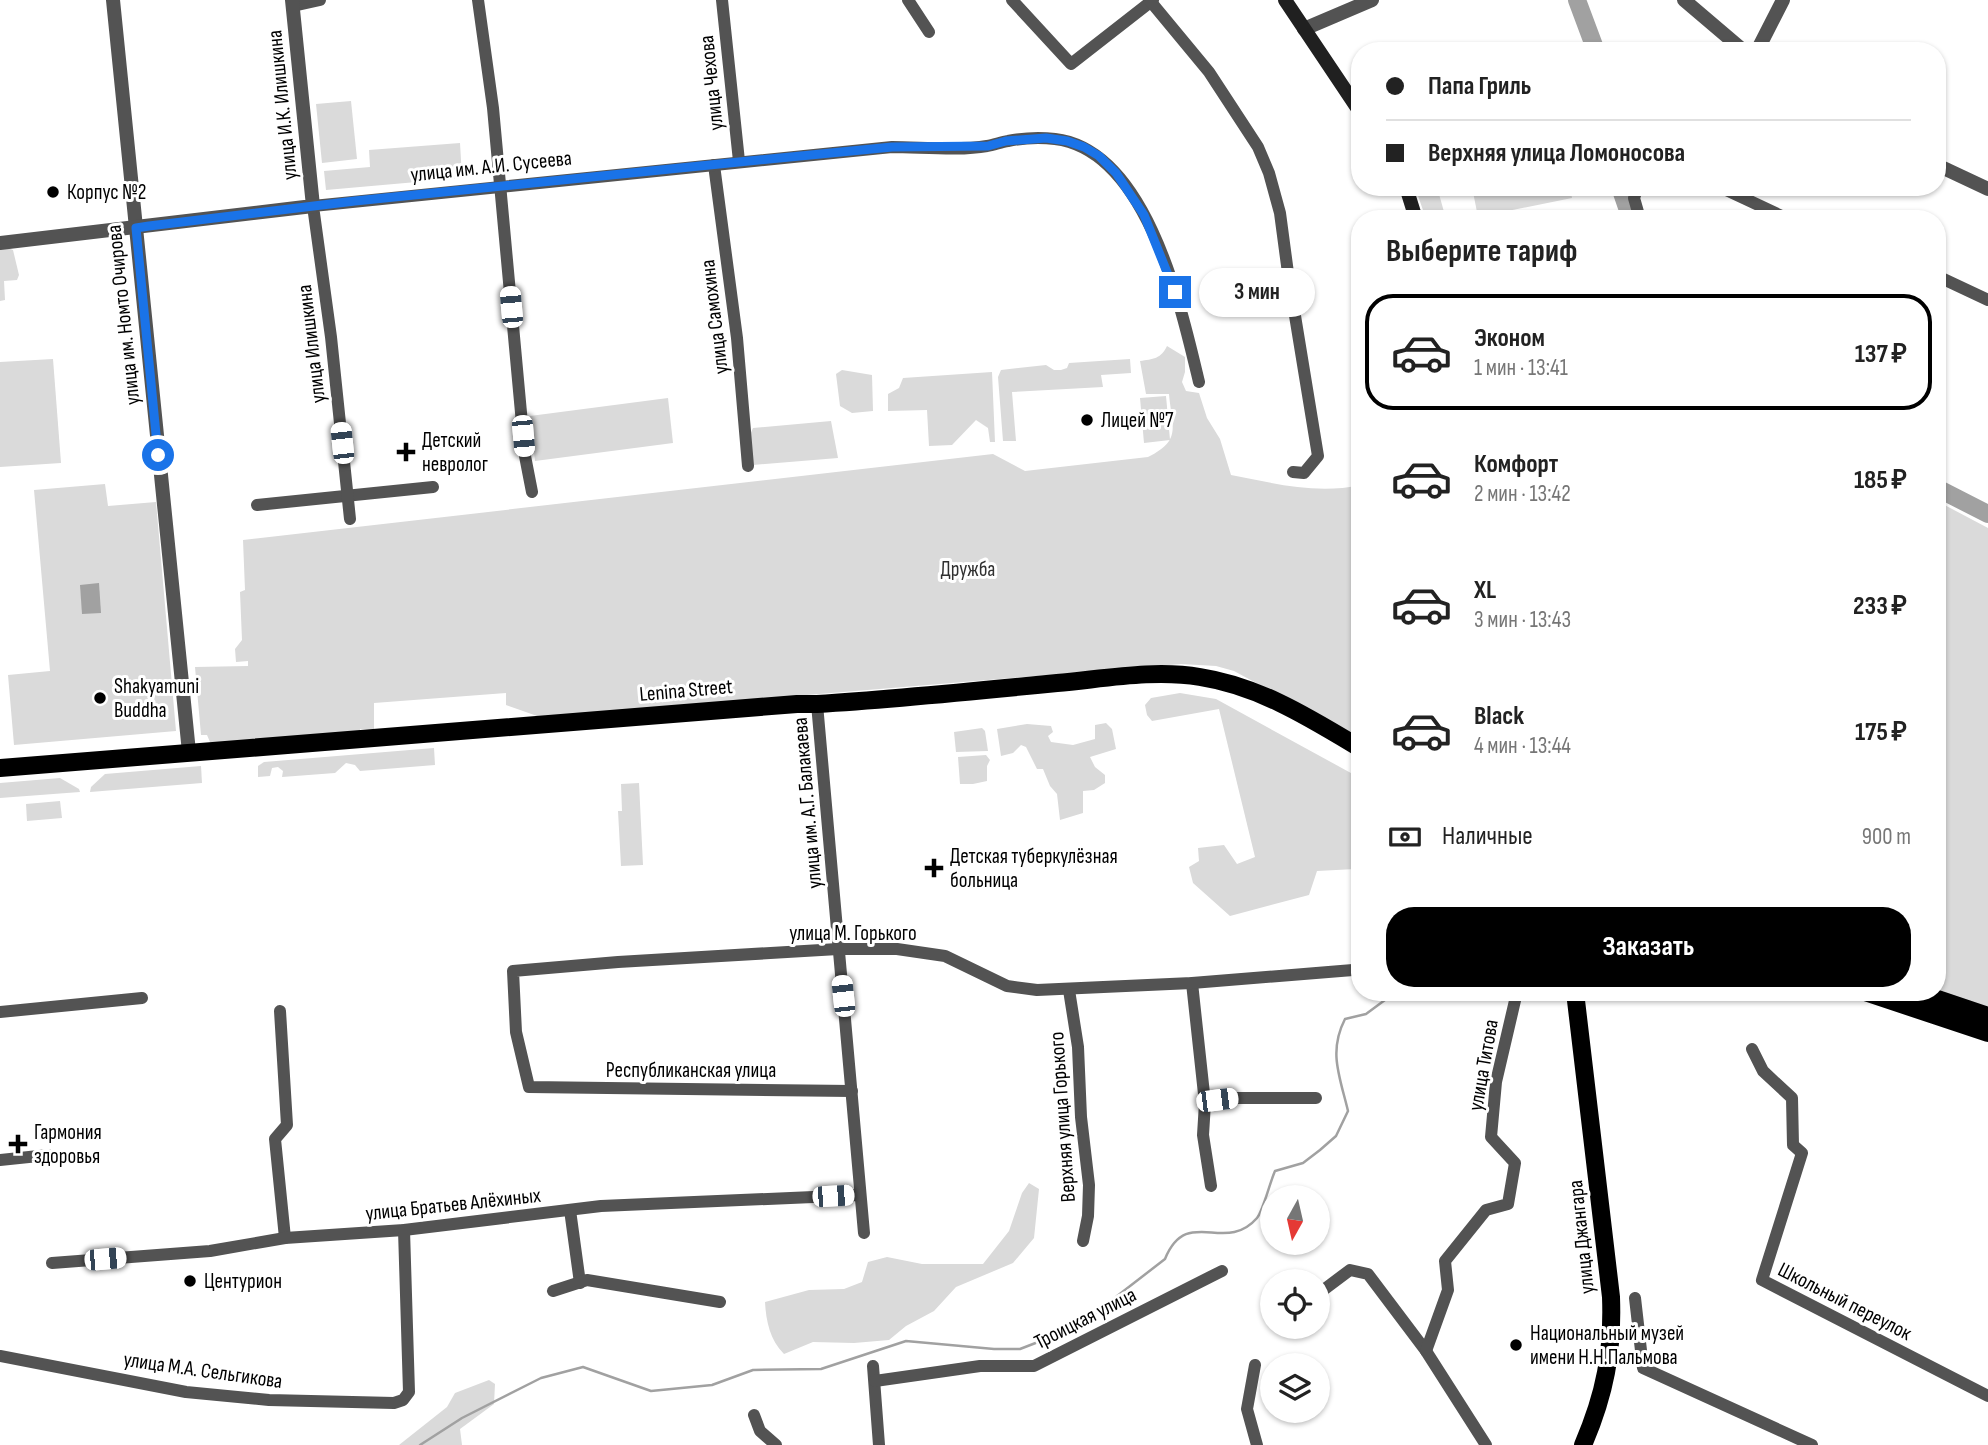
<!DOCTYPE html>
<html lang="ru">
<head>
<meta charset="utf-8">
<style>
	:root { --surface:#fff; --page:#f6f6f6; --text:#222; --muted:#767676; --line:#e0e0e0; --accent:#000 }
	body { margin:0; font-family:"Sofia Sans Condensed",sans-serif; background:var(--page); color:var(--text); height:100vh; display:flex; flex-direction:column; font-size:26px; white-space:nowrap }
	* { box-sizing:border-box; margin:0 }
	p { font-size:23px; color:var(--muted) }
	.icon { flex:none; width:38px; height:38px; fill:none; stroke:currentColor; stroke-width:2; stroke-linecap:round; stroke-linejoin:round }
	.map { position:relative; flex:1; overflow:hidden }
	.side { position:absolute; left:1351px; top:210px; width:595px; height:791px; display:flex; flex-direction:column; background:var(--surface); border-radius:28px; box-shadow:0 2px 5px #0004 }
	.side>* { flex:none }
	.top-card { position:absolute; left:1351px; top:42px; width:595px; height:154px; border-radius:28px; box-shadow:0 2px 5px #0004; display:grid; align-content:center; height:154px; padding:0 35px; background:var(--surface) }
	.needle { width:46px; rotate:188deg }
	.buttons { position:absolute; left:1260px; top:1185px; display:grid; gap:14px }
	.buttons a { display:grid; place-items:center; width:70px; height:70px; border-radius:50%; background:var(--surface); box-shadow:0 2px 5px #0004; font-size:35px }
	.end { position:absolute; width:32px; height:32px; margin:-16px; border:9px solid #1a73e8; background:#fff; box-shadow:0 0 0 4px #fff }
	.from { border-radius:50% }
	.bubble { position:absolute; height:49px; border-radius:24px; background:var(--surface); box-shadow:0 2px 5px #0004; font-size:23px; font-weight:700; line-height:49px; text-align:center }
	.car { position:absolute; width:21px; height:42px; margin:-21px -10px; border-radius:9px; box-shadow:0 0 5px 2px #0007; background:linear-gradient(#fff 24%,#345 0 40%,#fff 0 76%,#345 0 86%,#fff 0) }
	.top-card b { display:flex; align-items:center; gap:24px; height:66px; font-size:26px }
	.top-card b+b { border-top:2px solid var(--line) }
	.top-card i { width:18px; height:18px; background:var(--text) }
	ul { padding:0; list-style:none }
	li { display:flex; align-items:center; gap:21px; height:116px; margin:0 14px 10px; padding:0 21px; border:4px solid transparent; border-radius:28px }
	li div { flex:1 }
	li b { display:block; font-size:26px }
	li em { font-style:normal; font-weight:700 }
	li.selected { border-color:var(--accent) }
	li>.icon { width:63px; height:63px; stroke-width:1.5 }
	h2 { padding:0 35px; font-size:32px; line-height:84px }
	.pay { display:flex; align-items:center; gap:18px; height:77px; padding:0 35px; font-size:26px }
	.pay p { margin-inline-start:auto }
	.button { display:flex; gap:14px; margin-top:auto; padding:14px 35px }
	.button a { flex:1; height:80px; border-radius:28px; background:var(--accent); color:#fff; font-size:28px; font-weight:700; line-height:80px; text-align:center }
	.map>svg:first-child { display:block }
	.green { fill:#dadada }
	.water { fill:#a1a1a1 }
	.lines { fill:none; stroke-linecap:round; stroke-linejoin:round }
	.stream { stroke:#a1a1a1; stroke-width:2.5 }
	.river { stroke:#a1a1a1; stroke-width:18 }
	.minor { stroke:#535353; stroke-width:12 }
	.tertiary { stroke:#535353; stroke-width:14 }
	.secondary { stroke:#202020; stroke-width:14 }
	.primary { stroke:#000; stroke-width:18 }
	.route { stroke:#1a73e8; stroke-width:9 }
	.poi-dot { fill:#000; stroke:#fff; stroke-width:2.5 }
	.labels { text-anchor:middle; stroke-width:6; stroke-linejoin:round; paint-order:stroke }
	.street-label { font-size:21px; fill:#000; stroke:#fff }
	.poi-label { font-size:21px; fill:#000; stroke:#fff; text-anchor:start }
	.park-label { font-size:21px; fill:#313131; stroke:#fff }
</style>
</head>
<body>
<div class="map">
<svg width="1988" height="1445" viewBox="0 0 1988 1445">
	<rect width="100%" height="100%" fill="#fff"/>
	<g class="green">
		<polygon points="351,101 357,159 322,163 316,104"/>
		<polygon points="460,143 462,178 326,190 324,171 370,167 369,150"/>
		<polygon points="1415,187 1437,187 1446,219 1426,219"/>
		<polygon points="1472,187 1570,187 1572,198 1478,217"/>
		<polygon points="5,247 13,250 19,275 17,280 4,281 5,300 0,301 0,248"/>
		<path d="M1167 346 1185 357V372L1182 382 1186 391 1199 393 1207 418 1220 439 1231 475C1273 483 1317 495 1360 485V739L1234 671 1216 666 1181 664 540 717 506 705V693L374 703V729H360V732L216 745 210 742 207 735H201L195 667 248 666V661L236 662 235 649 242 640 240 592 245 590 243 540 993 454 1025 471 1148 457C1182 440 1172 428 1169 394H1146L1140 361C1153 359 1161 359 1167 346Z"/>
		<polygon points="53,359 61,463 0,467 0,362"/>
		<polygon points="1130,359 1131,373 1101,375 1103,387 1012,392 1016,441 1003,441 998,377 1001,370 1046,365 1054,370 1061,370 1067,368 1069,363"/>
		<polygon points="842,370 872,375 873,411 852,413 840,406 836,374"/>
		<polygon points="992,372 995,442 990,442 988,428 976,420 952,445 929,446 927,410 888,411 888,394 899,388 903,378"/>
		<polygon points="1166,396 1170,440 1144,443 1140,398"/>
		<polygon points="668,398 673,443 535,461 530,416"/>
		<polygon points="831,421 838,458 753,465 750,435 753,428"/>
		<polygon points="105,484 108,506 156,502 176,731 14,745 8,675 50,671 34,490"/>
		<polygon points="1937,501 1988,528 1988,1008 1947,995 1945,992 1937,989"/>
		<polygon points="1180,693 1216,699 1360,778 1360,897 1355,869 1317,871 1309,895 1230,916 1193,883 1189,867 1199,861 1198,848 1224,845 1237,864 1255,857 1219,709 1152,721 1147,715 1145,705 1151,698"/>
		<polygon points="1106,723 1112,729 1116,749 1090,757 1095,767 1105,775 1105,783 1094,790 1083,791 1083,813 1060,820 1057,794 1050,786 1043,769 1037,769 1026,747 1021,745 1013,753 1001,756 997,729 1027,724 1051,726 1053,732 1048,736 1051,742 1073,745 1095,739 1095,725"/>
		<polygon points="982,728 985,731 988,751 956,752 954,732"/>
		<polygon points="434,748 435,765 360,771 355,765 346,763 335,773 282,777 283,771 278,767 272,768 270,776 258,777 258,766 264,762"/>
		<polygon points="986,755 990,760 987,766 987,781 973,784 960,784 958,757"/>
		<polygon points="201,766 202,783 90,792 91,787 105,774"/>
		<polygon points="60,778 79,789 80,792 0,798 0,783"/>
		<polygon points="639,783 643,865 621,866 618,811 622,811 621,784"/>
		<polygon points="60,801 62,818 27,821 26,804"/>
		<path d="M1029 1183 1039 1189 1034 1238 1013 1263 956 1287 934 1311 906 1326 889 1340 854 1343 813 1342 784 1354C770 1340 766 1321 765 1302L809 1290 844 1289 862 1282 868 1262 887 1257 922 1264H983L1009 1231 1022 1193Z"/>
		<polygon points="489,1380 495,1384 494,1404 460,1429 462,1445 399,1445 447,1407 455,1393"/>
	</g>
	<polygon class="water" points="99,583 101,613 82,614 80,585"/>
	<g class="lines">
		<path class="stream" d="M420 1445 462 1418 541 1378 583 1367 651 1391 712 1385 753 1370 821 1369 906 1341 994 1349H1020L1077 1327 1165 1259C1187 1205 1225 1255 1257 1218 1263 1211 1270 1182 1275 1171L1303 1163 1320 1150 1336 1136 1348 1111C1340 1077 1328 1052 1345 1019L1366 1014 1389 997 1390 992"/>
		<g class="river">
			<polyline points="1577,0 1596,51"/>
			<polyline points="1620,187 1631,219"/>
			<polyline points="1937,488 1988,514"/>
		</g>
		<g class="minor">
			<polyline points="478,0 493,108 525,456 532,492"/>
			<polyline points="722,0 739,161"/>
			<polyline points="908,0 929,32"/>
			<polyline points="1012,0 1071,64 1153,0"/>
			<polyline points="1151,2 1209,72 1258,147 1269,173 1280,213 1288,273 1318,456 1304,473 1293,472"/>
			<polyline points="293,6 320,0"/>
			<polyline points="714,165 737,338 748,466"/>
			<polyline points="1638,187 1634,198 1640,219"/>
			<polyline points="1720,187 1788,219"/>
			<polyline points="1937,276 1988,300"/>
			<polyline points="257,505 433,487"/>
			<path d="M350 519 331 337 313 206 892 147C920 147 960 151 987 146 994 145 1001 142 1008 141 1023 138 1040 137 1055 139 1147 150 1181 307 1199 382"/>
			<polyline points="817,704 864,1233"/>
			<polyline points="1192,983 1205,1103 1203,1135 1211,1186"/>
			<polyline points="1069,990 1078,1047 1081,1117 1089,1185 1088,1216 1083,1241"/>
			<polyline points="280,1011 287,1125 275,1139 285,1238"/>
			<polyline points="0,1012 142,998"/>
			<polyline points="1752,1049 1763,1071 1792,1098 1793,1145 1802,1153 1762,1280 1988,1396"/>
			<polyline points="852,1091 529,1087 516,1032 513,971 618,962 838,949 897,949 945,956 1007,986 1037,990 1192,983 1353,970"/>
			<polyline points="1205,1103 1233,1098 1316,1098"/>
			<polyline points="0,1160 48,1155"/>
			<polyline points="570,1210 580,1283"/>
			<polyline points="52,1263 210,1251 285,1238 404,1230 601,1206 859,1195"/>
			<polyline points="553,1291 587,1280 720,1302"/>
			<polyline points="1318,1294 1350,1270 1368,1274 1426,1351 1486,1445"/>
			<polyline points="1635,1298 1643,1368 1812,1445"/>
			<polyline points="1426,1351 1448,1290 1445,1261 1486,1210 1508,1204 1515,1163 1491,1137 1496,1082 1517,992"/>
			<polyline points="0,1356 186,1392 269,1400 394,1403 403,1400 409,1392 404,1230"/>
			<polyline points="1255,1365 1247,1409 1257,1445"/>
			<polyline points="873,1366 879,1445"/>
			<polyline points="875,1381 980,1366 1034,1366 1222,1271"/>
			<polyline points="754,1415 760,1431 776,1445"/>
		</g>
		<g class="tertiary">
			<polyline points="113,0 189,752"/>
			<polyline points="1684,0 1744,51"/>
			<polyline points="1304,29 1372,0"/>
			<polyline points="1757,51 1783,0"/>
			<polyline points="1937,165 1988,189"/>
			<polyline points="0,243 313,206 292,0"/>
		</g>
		<g class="secondary">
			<polyline points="1285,0 1360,112"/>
			<polyline points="1406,187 1416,219"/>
		</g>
		<g class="primary">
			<path d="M0 768 797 704H817C897 699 977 691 1057 683 1103 679 1154 669 1200 677 1259 686 1310 718 1360 748"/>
			<path d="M1575 992 1611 1297C1613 1352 1605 1394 1583 1445"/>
			<polyline points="1865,992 1988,1033"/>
			<polyline points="1917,992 1988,1016"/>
		</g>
	</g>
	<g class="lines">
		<polyline class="route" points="158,455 136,228 149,226 355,201 739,162 892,147 988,146 1006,141 1046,138 1067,141 1084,147 1099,156 1116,173 1144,215 1175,292"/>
	</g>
	<g class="poi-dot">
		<circle cx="53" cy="192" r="7"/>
		<circle cx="1087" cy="420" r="7"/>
		<path d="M402.5 441.5h7v7h7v7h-7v7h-7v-7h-7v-7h7z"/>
		<circle cx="100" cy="698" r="7"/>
		<path d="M930.5 857.5h7v7h7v7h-7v7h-7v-7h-7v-7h7z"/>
		<path d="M14.5 1133.5h7v7h7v7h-7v7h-7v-7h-7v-7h7z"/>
		<circle cx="190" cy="1281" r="7"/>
		<circle cx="1516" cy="1345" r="7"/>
	</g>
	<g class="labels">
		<g class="street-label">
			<text transform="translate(711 83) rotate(-96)" y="7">улица Чехова</text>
			<text transform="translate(282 105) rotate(-96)" y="7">улица И.К. Илишкина</text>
			<text transform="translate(491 166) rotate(-6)" y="7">улица им. А.И. Сусеева</text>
			<text transform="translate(123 315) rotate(-96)" y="7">улица им. Номто Очирова</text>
			<text transform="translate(714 317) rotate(-97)" y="7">улица Самохина</text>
			<text transform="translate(311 344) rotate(-97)" y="7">улица Илишкина</text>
			<text transform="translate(686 690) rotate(-5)" y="7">Lenina Street</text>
			<text transform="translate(807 803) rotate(-95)" y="7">улица им. А.Г. Балакаева</text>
			<text x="853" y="940">улица М. Горького</text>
			<text transform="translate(1483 1065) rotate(-80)" y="7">улица Титова</text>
			<text x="691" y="1077">Республиканская улица</text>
			<text transform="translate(1062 1117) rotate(-94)" y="7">Верхняя улица Горького</text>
			<text transform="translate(453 1204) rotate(-6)" y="7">улица Братьев Алёхиных</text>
			<text transform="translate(1581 1237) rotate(-96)" y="7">улица Джангара</text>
			<text transform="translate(1845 1301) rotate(27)" y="7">Школьный переулок</text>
			<text transform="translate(1085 1318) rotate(-27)" y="7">Троицкая улица</text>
			<text transform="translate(203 1370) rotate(8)" y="7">улица М.А. Сельгикова</text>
		</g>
		<g class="poi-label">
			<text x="67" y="199">Корпус №2</text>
			<text x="1101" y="427">Лицей №7</text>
			<text x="422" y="447">Детский<tspan x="422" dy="24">невролог</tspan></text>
			<text x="114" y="693">Shakyamuni<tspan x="114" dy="24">Buddha</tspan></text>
			<text x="950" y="863">Детская туберкулёзная<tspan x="950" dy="24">больница</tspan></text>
			<text x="34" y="1139">Гармония<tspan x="34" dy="24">здоровья</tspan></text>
			<text x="204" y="1288">Центурион</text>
			<text x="1530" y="1340">Национальный музей<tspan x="1530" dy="24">имени Н.Н.Пальмова</tspan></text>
		</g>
		<g class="park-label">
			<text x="968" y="576">Дружба</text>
		</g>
	</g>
</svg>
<div class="buttons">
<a><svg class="needle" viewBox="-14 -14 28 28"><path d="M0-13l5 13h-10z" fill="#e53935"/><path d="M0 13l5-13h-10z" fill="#767676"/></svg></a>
<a><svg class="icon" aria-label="locate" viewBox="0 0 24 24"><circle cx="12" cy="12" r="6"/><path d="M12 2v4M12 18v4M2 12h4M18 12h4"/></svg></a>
<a><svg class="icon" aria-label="layers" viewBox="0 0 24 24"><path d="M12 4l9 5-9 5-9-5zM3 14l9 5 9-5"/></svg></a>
</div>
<i class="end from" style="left:158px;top:455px"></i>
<i class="end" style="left:1175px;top:292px"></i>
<div class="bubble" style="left:1199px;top:268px;width:116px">3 мин</div>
<i class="car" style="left:511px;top:307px;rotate:355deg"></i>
<i class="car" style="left:523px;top:436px;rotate:175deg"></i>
<i class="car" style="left:342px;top:443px;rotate:354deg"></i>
<i class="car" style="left:843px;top:996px;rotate:354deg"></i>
<i class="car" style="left:1217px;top:1100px;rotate:83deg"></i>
<i class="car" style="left:833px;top:1196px;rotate:87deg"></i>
<i class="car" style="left:105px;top:1259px;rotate:85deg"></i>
<div class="top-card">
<b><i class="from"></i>Папа Гриль</b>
<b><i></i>Верхняя улица Ломоносова</b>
</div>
<section class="side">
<h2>Выберите тариф</h2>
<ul>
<li class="selected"><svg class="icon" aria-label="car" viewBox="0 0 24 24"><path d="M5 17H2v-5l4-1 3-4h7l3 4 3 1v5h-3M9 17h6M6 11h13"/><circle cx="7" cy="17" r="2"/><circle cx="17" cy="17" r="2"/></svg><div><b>Эконом</b><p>1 мин · 13:41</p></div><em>137 ₽</em></li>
<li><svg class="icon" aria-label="car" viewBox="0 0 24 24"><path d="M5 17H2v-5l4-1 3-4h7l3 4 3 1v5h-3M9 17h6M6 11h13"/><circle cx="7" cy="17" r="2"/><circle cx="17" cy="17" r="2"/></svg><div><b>Комфорт</b><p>2 мин · 13:42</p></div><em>185 ₽</em></li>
<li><svg class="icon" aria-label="car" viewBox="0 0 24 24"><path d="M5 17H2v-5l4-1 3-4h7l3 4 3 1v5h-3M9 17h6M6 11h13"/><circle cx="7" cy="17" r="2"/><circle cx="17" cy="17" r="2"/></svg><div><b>XL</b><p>3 мин · 13:43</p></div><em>233 ₽</em></li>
<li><svg class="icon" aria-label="car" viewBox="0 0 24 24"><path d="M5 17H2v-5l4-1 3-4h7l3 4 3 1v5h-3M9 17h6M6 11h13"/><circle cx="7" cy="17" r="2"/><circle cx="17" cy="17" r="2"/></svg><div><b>Black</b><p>4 мин · 13:44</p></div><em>175 ₽</em></li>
</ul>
<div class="pay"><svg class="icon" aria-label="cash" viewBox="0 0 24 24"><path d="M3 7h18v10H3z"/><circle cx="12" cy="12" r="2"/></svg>Наличные<p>900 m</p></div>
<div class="button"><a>Заказать</a></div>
</section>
</div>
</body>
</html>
